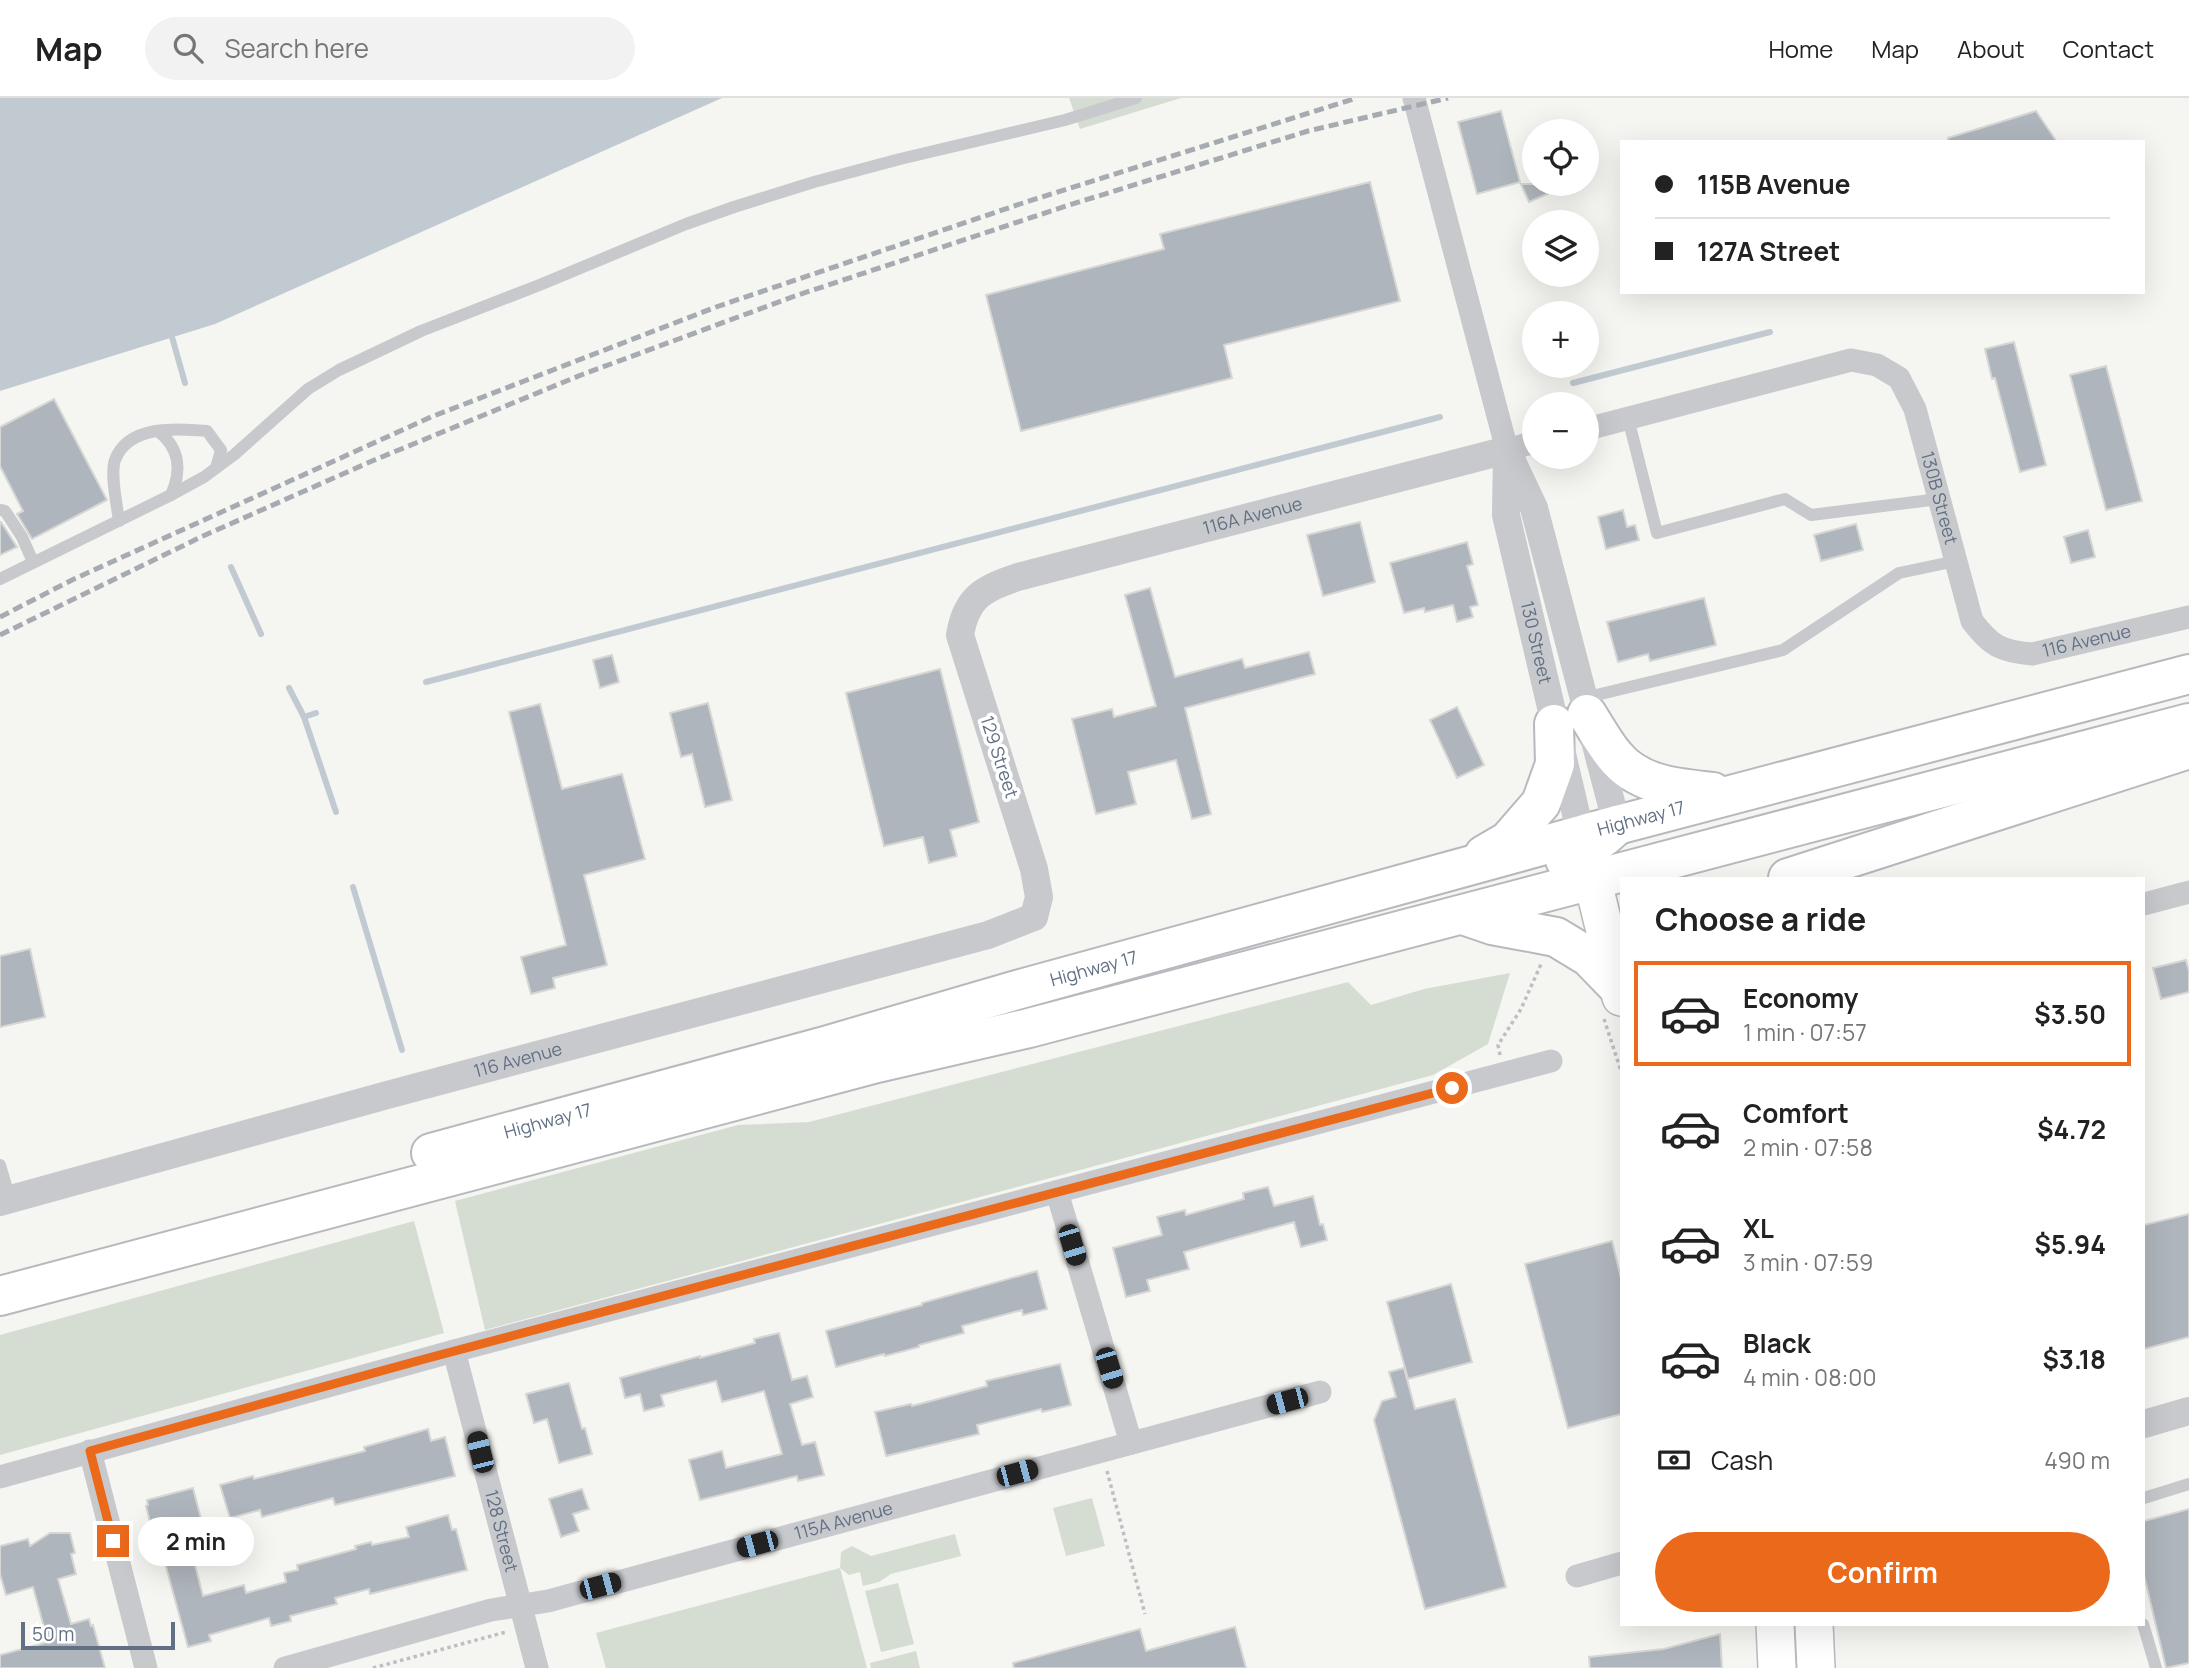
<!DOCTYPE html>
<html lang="en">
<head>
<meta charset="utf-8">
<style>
	:root { --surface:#fff; --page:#f2f2f2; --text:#222; --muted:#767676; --line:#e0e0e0; --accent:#eb691b }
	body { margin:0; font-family:Manrope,sans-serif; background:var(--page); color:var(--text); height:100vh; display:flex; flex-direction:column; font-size:26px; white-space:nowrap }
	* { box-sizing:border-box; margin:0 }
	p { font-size:23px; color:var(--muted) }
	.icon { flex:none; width:38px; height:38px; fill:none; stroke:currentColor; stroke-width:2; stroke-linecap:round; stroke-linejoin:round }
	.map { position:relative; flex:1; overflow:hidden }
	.drawer { position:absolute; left:1620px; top:779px; width:525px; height:749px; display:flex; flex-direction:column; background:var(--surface); border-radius:0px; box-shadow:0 7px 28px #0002 }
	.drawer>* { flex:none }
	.guide { position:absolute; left:1620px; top:42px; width:525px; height:154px; border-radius:0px; box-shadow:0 7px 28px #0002; display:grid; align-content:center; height:154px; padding:0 35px; background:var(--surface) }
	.tools { position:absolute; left:1522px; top:21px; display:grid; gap:14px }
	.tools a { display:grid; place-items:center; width:77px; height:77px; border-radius:50%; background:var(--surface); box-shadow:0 7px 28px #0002; font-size:35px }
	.scale { position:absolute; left:21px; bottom:18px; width:154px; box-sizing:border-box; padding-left:7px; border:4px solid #627084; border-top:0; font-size:19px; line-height:24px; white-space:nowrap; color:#627084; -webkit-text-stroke:5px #fff; paint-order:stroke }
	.end { position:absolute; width:32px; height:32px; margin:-16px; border:9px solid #eb691b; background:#fff; box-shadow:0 0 0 4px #fff }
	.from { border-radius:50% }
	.bubble { position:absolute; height:49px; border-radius:24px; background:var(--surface); box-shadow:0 7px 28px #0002; font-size:23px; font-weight:700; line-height:49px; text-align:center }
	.car { position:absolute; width:21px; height:42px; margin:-21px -10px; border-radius:9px; box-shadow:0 0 5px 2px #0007; background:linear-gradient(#222 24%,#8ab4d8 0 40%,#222 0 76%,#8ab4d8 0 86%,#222 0) }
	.guide b { display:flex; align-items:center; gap:24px; height:66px; font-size:26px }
	.guide b+b { border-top:2px solid var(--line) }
	.guide i { width:18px; height:18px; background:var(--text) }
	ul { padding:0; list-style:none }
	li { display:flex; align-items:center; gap:21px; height:105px; margin:0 14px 10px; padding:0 21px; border:4px solid transparent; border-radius:0px }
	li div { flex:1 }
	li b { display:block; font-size:26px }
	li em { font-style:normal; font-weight:700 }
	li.selected { border-color:var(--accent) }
	li>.icon { width:63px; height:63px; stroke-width:1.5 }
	h2 { padding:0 35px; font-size:32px; line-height:84px }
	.pay { display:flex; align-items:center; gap:18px; height:77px; padding:0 35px; font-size:26px }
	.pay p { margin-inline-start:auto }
	.button { display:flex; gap:14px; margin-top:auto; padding:14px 35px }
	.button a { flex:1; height:80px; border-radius:42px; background:var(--accent); color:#fff; font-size:28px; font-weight:700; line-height:80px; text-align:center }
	header { display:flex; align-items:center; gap:42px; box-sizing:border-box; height:98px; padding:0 35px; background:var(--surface); border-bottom:2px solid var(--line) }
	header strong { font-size:33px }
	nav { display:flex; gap:38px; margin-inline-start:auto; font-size:24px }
	.search { width:490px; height:63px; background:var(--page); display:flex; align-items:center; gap:18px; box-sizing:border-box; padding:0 24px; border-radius:38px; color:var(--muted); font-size:26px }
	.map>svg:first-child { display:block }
	.green { fill:#d5ddd2 }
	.water { fill:#c2cad1 }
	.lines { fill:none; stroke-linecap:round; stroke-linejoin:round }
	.stream { stroke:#c2cad1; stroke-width:6 }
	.building { fill:#afb5bc; stroke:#d6d6d4; stroke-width:2 }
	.primary-casing { stroke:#b7babe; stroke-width:40 }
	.trunk-casing { stroke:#b6b9bd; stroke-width:42 }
	.motorway-casing { stroke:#b6b9bd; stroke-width:42 }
	.path { stroke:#bebfc2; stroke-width:3.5; stroke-dasharray:3.5 3.5; stroke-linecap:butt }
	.service { stroke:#c7c9cd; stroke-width:12 }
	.minor { stroke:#c7c9cd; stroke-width:23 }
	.tertiary { stroke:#c7c9cd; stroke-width:28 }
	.primary { stroke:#fff; stroke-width:37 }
	.trunk { stroke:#fff; stroke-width:38 }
	.motorway { stroke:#fff; stroke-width:38 }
	.rail { stroke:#a6aab1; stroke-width:5; stroke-dasharray:10 5; stroke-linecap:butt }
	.route { stroke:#eb691b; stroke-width:9 }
	.labels { text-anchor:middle; stroke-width:7; stroke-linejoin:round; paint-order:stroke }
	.street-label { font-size:18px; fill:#627084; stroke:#fff }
</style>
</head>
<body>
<header>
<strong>Map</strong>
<div class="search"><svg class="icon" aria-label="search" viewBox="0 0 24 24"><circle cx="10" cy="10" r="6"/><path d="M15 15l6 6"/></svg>Search here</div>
<nav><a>Home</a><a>Map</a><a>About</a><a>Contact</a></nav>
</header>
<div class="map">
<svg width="2189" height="1570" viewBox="0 0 2189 1570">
	<rect width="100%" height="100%" fill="#f5f5f1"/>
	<g class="green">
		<polygon points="1069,0 1181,0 1080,31"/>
		<polygon points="1510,875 1488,946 1433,977 485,1232 455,1103 738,1027 809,1024 1348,884 1371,907 1424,891"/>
		<polygon points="414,1123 444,1235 0,1357 0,1237"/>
		<polygon points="1092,1400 1105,1448 1066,1458 1053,1410"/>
		<polygon points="955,1436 961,1458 891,1476 879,1484 863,1488 860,1474 849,1477 840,1470 867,1570 606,1570 596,1535 840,1470 841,1454 852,1448 871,1458"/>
		<polygon points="898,1485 914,1546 881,1554 865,1493"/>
		<polygon points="916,1553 920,1570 871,1570 870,1565"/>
	</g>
	<polygon class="water" points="0,0 722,0 215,226 0,293"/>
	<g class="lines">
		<g class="stream">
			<polyline points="172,239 185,285"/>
			<polyline points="1573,285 1770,234"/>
			<polyline points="231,469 261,536"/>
			<polyline points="426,584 1440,319"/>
			<polyline points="289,590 304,619 316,615"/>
			<polyline points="304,619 336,714"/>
			<polyline points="353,789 402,952"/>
		</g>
	</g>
	<g class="building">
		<polygon points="1501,13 1520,84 1477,96 1458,24"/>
		<polygon points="2036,13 2057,44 1948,44 1948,40"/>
		<polygon points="1370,84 1400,203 1224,247 1232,280 1021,333 986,197 1164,151 1160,136"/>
		<polygon points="1521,86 1570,86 1529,104"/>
		<polygon points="2014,244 2046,367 2020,374 1995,280 1992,281 1985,251"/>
		<polygon points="2106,268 2142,403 2106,412 2070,277"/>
		<polygon points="54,301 107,402 32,441 17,416 23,413 0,368 0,329"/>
		<polygon points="1623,412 1627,429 1635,427 1639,442 1606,451 1598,419"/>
		<polygon points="0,424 1,424 17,449 0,457"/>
		<polygon points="1360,424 1375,484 1323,498 1307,437"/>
		<polygon points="1856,426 1863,452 1821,463 1814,437"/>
		<polygon points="2088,432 2095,459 2071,465 2064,439"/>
		<polygon points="1467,444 1473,466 1467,468 1478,507 1470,509 1473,519 1457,524 1453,507 1425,514 1424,510 1404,515 1390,465"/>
		<polygon points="1150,490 1175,579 1242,561 1245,570 1309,554 1315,576 1185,610 1211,716 1192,721 1176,662 1128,674 1136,706 1096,716 1072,621 1112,611 1114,619 1156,608 1125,497"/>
		<polygon points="1704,500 1716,547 1650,563 1648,556 1618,564 1607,524"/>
		<polygon points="612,557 619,584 600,590 593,562"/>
		<polygon points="940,571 979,724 950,732 957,758 929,765 923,739 884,748 846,595"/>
		<polygon points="708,605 732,702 705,709 692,656 681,659 670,615"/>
		<polygon points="540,606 562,691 622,676 645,761 584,777 607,867 553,880 555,890 531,896 521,859 566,847 509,614"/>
		<polygon points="1457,609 1484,667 1457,680 1430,622"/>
		<polygon points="30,851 45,919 0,929 0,858"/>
		<polygon points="2186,862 2189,873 2189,894 2161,901 2153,870"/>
		<polygon points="1268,1089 1274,1108 1313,1098 1320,1127 1323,1126 1327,1142 1301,1149 1294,1124 1227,1142 1184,1154 1189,1171 1147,1182 1150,1193 1126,1199 1113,1150 1162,1137 1157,1119 1185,1112 1186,1117 1244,1101 1243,1095"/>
		<polygon points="2189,1116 2189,1239 2144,1251 2144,1127"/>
		<polygon points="1612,1143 1622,1184 1622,1316 1568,1330 1525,1166"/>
		<polygon points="1037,1173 1047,1211 1023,1217 1022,1212 962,1228 964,1235 919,1247 919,1249 885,1258 884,1256 836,1269 826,1233 922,1207 922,1205"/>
		<polygon points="1451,1186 1472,1264 1408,1281 1387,1204"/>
		<polygon points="779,1235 792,1282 807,1278 813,1299 790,1306 802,1347 815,1344 824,1377 798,1383 797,1378 700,1402 689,1362 722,1353 726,1370 782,1356 764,1293 722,1304 716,1283 661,1297 664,1308 644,1313 640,1296 625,1300 620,1280 700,1258 700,1260 755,1245 754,1241"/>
		<polygon points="1060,1266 1071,1307 1042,1314 1041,1311 977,1327 979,1336 886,1358 875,1314 911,1306 912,1308 987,1288 986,1283"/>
		<polygon points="1404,1270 1415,1311 1455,1301 1506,1489 1425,1511 1374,1322 1382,1303 1396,1299 1389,1274"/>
		<polygon points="569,1285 582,1331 585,1330 592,1356 559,1365 547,1321 534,1325 526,1296"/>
		<polygon points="428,1331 431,1343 445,1339 455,1378 335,1407 333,1400 262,1419 260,1412 230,1420 220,1387 253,1378 254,1381 365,1353 364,1349"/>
		<polygon points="193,1390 212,1463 195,1467 203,1498 244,1487 246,1495 286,1484 284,1475 298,1472 297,1467 356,1451 355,1448 371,1444 372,1447 409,1439 406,1429 448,1417 452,1432 456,1431 467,1472 370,1496 369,1491 335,1500 337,1506 290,1518 291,1523 271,1528 269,1520 209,1537 211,1543 188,1549 160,1447 156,1448 146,1408 148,1407 147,1402"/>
		<polygon points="582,1391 589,1411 573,1416 579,1433 561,1439 549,1401"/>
		<polygon points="2189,1411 2189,1565 2166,1570 2144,1477 2144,1423"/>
		<polygon points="50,1435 70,1435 75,1455 71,1456 76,1476 58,1481 71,1526 89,1521 91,1528 93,1527 105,1570 0,1570 0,1557 48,1544 33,1489 6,1497 0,1476 0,1448 28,1441 30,1448"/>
		<polygon points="1235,1529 1246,1570 1014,1570 1013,1565 1140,1531 1146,1553"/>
		<polygon points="1720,1536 1722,1570 1590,1570 1589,1559 1664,1551"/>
	</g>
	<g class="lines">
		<g class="primary-casing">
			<g id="primary">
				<polyline points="1585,751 1621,899"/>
				<polyline points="1775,1526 1777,1570"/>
				<polyline points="1814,1526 1816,1570"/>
			</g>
		</g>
		<g class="trunk-casing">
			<g id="trunk">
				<path d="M1587 616C1596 630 1604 645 1614 657 1638 688 1678 690 1713 694"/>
				<path id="s6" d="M1587 735 2189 576"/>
				<polyline points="1788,780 2189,651"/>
				<polyline points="1592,782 2189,625"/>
			</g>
		</g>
		<g class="motorway-casing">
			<g id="motorway">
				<polyline points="1484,757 1508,743 1541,705 1555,666 1554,626"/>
				<path d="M1565 762C1585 753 1601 743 1617 727"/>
				<polyline points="1463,817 1492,827 1556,839 1589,859 1618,889"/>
				<path id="s7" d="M431 1055 825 948 1017 892 1581 737"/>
				<polyline points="0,1198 877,965 1029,930 1592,782"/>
			</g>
		</g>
		<g class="path">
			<polyline points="1604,921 1622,976"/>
			<polyline points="1500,957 1498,947 1521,911 1542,864"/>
			<polyline points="1107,1373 1145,1516"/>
			<polyline points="373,1570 506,1534"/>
		</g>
		<g class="service">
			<polyline points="1628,320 1657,435 1785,401 1811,417 1939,401"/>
			<path d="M158 333C180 350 182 373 171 397"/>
			<polyline points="0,412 5,413 22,439 33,464"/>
			<path d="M119 423C117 407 110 376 115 362 128 327 176 330 207 333L221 352 216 370"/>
			<polyline points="0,481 171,397 204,379 235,356 308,291 339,272 421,233 542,186 686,126 734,109 814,84 900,61 1065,22 1136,0"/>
			<polyline points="1584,600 1783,552 1899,475 1956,463"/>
			<polyline points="0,1067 10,1101"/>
			<polyline points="2144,1400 2189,1386"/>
			<polyline points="2143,1526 2156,1570"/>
		</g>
		<g class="minor">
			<polyline points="1414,0 1507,352 1535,344"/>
			<path id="s1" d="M1587 331 1851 262 1877 267 1899 280 1915 311 1972 523C1991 548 2000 553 2032 556L2189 519"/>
			<polyline points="2144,806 2189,794"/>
			<polyline points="1057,1094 1131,1345"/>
			<path id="s2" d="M454 1253 537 1570"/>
			<polyline points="90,1353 146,1570"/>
			<polyline points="0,1379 454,1253 1551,963"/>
			<polyline points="1577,1478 1622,1465"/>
			<path id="s3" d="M285 1570 491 1512 548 1503 1320 1294"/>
		</g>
		<g class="tertiary">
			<path id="s4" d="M1507 352 1506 417 1581 737"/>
			<polyline points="1509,357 1534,410 1617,727"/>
			<path id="s5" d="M0 1104 391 996 988 837 1034 819 1039 799 1034 771 960 537C966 500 983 490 1018 479L1507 352"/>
			<polyline points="2144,1326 2189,1313"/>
		</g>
		<use href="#primary" class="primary"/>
		<use href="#trunk" class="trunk"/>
		<use href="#motorway" class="motorway"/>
		<g class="rail">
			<polyline points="0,519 74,481 431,319 716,209 1023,105 1357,0"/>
			<polyline points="0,537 203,438 372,363 581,277 795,198 1066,108 1308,33 1448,0"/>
		</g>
	</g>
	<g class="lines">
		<polyline class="route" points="113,1443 90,1353 432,1259 1452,990"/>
	</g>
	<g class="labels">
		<g class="street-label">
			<text dy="6" stroke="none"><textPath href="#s1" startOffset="452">130B Street</textPath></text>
			<text dy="6" stroke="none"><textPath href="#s5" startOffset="1698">116A Avenue</textPath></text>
			<text dy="6" stroke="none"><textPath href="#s1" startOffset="707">116 Avenue</textPath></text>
			<text dy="6" stroke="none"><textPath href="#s4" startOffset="196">130 Street</textPath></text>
			<text transform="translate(999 659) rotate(72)" y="6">129 Street</text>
			<text dy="6" stroke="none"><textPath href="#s6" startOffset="56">Highway 17</textPath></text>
			<text dy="6" stroke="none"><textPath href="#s7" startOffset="688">Highway 17</textPath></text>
			<text dy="6" stroke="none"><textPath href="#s5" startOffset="537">116 Avenue</textPath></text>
			<text dy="6" stroke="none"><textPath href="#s7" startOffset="121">Highway 17</textPath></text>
			<text dy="6" stroke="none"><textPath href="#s3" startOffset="578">115A Avenue</textPath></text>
			<text dy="6" stroke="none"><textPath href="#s2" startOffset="186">128 Street</textPath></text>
		</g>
	</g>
</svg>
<div class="tools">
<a><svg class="icon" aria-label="locate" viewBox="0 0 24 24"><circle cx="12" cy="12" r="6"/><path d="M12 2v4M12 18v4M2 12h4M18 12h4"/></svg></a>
<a><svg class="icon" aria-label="layers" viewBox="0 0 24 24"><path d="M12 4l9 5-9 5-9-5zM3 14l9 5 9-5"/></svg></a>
<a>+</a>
<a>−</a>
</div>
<div class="scale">50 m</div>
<i class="end from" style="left:1452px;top:990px"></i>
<i class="end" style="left:113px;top:1443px"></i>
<div class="bubble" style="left:138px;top:1419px;width:116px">2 min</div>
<i class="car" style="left:1072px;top:1147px;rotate:163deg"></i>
<i class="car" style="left:1109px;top:1270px;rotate:163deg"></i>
<i class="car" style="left:1287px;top:1303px;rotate:255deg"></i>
<i class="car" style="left:480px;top:1354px;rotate:346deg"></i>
<i class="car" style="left:1017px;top:1375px;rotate:75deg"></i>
<i class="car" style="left:757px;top:1446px;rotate:255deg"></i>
<i class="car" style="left:600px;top:1488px;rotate:75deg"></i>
<div class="guide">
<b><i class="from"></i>115B Avenue</b>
<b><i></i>127A Street</b>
</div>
<section class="drawer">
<h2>Choose a ride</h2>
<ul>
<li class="selected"><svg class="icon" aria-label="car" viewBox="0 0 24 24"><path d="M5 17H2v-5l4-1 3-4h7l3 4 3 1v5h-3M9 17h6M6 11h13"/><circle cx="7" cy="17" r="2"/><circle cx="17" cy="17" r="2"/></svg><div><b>Economy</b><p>1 min · 07:57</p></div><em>$3.50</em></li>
<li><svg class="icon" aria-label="car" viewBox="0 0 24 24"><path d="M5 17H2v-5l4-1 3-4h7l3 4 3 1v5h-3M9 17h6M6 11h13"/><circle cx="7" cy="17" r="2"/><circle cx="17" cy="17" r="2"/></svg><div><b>Comfort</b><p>2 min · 07:58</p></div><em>$4.72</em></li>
<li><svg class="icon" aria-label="car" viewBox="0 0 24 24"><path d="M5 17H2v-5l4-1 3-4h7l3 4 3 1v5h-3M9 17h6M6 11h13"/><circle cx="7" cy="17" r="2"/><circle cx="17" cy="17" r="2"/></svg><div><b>XL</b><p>3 min · 07:59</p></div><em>$5.94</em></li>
<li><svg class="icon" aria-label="car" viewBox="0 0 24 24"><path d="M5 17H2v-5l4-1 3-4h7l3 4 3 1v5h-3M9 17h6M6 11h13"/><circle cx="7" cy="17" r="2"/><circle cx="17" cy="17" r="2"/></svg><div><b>Black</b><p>4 min · 08:00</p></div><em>$3.18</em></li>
</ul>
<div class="pay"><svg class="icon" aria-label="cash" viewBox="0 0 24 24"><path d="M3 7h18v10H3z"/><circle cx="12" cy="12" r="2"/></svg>Cash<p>490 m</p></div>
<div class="button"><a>Confirm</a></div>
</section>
</div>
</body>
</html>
